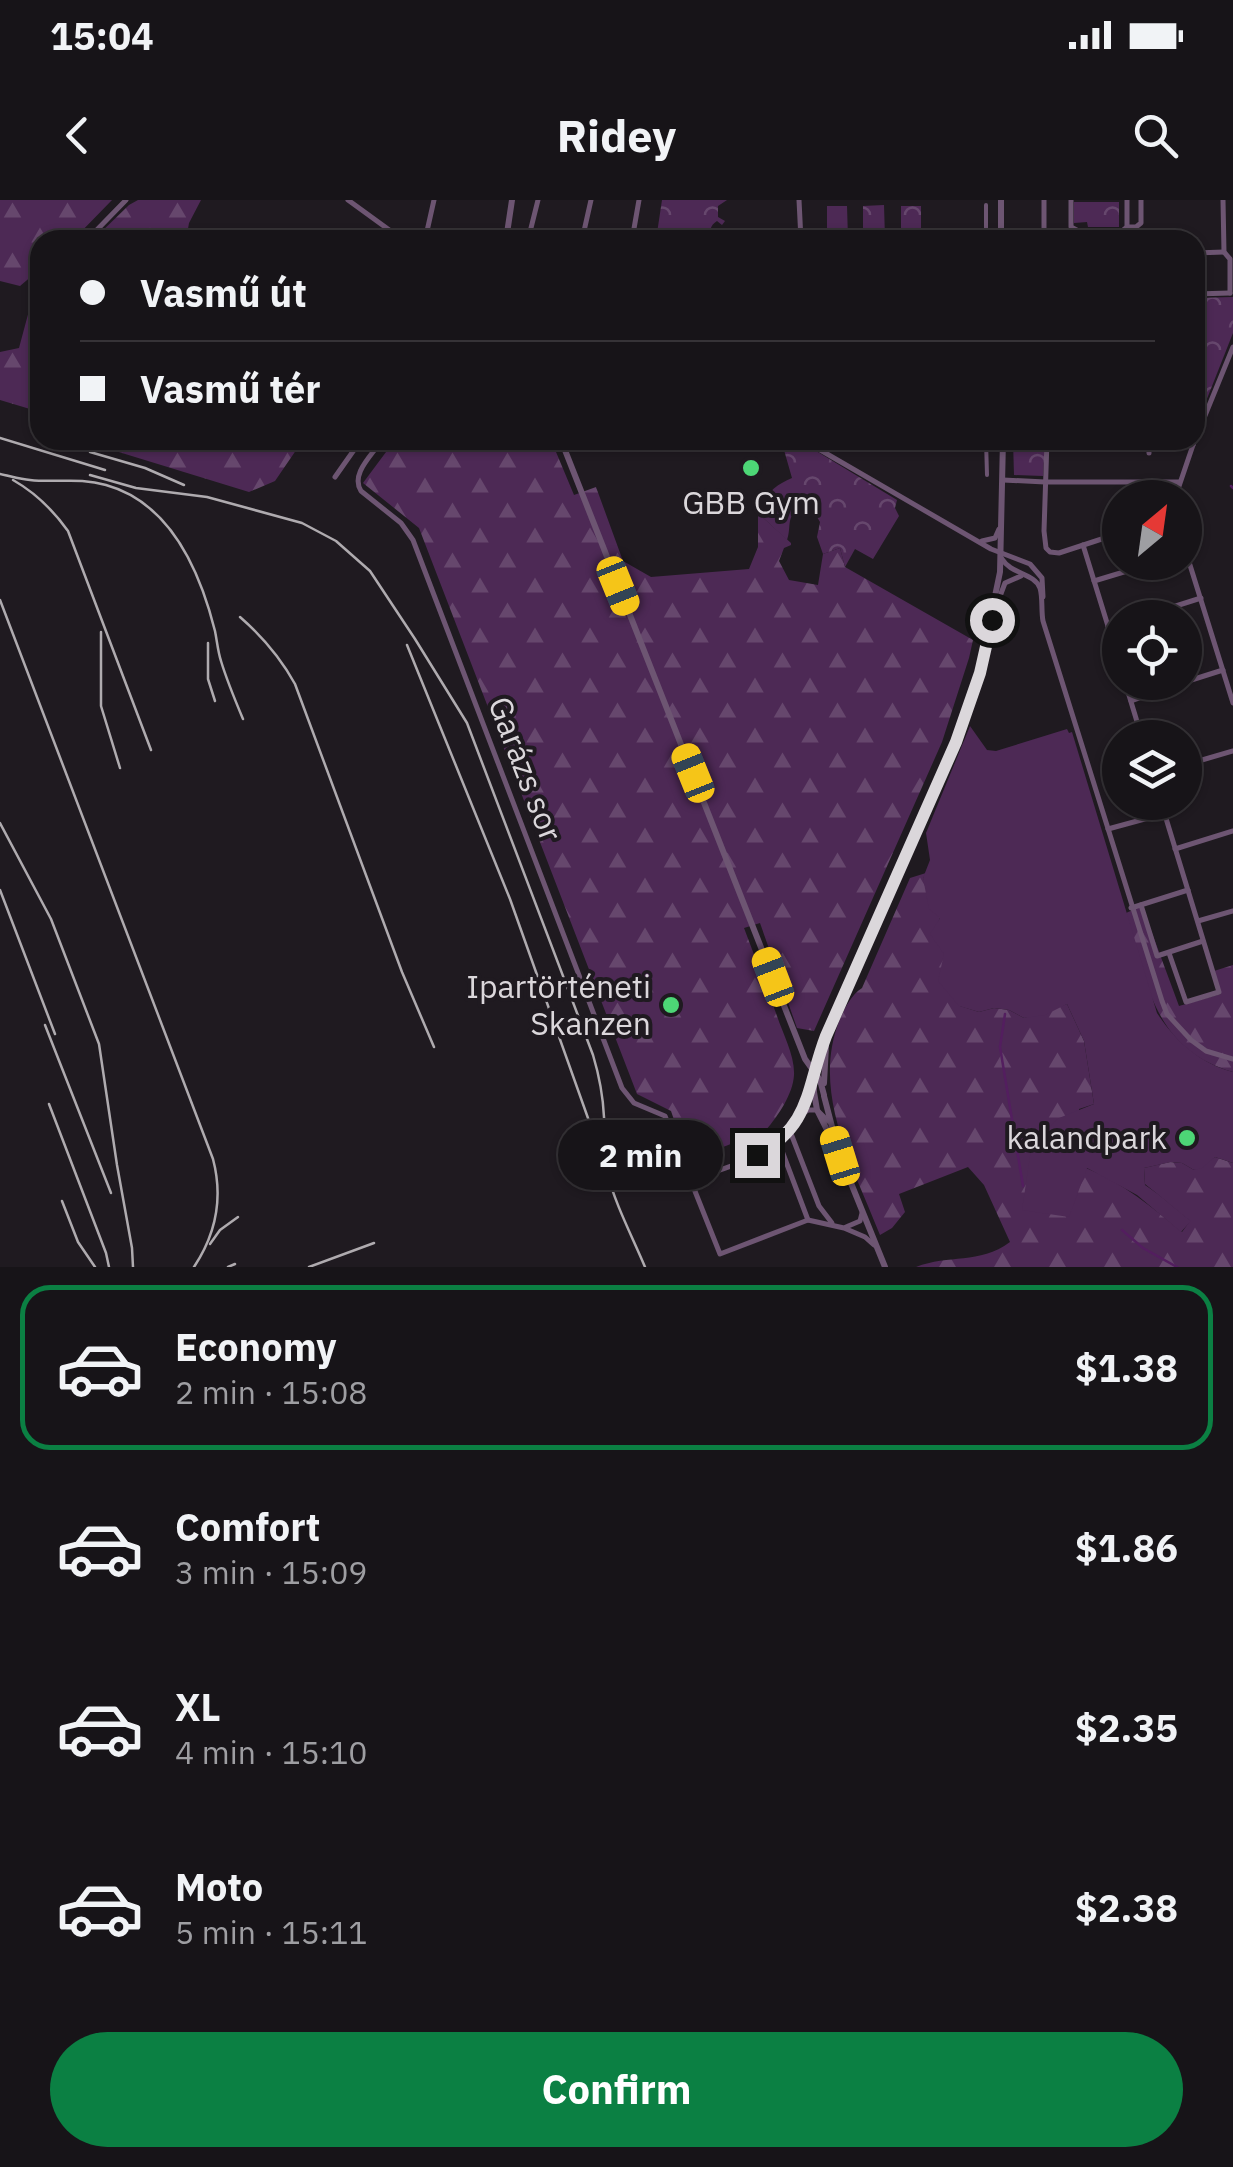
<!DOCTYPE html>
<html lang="en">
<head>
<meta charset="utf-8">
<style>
	:root { --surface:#171418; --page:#242125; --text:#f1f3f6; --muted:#9e9ea2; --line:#363337; --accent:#0b8043 }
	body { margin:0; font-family:"IBM Plex Sans",sans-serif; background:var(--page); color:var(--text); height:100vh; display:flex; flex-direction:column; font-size:38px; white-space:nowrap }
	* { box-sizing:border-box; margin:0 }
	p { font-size:32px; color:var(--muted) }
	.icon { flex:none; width:55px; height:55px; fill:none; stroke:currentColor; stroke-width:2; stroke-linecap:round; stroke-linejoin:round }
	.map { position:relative; height:1067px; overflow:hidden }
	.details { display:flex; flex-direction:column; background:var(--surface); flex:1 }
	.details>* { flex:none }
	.guide { position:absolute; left:30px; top:30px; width:1175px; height:220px; border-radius:30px; box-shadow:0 2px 8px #0004,0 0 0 2px var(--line); display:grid; align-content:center; height:220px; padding:0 50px; background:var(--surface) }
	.needle { width:65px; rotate:29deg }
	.buttons { position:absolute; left:1102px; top:280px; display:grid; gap:20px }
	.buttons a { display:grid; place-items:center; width:100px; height:100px; border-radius:50%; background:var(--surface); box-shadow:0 2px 8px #0004,0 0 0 2px var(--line); font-size:50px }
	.end { position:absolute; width:45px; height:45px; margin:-22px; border:12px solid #dbd7db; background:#111; box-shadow:0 0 0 5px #111 }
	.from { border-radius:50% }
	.bubble { position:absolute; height:70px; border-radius:35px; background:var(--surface); box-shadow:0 2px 8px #0004,0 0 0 2px var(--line); font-size:32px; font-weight:800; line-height:70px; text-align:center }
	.car { position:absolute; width:30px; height:60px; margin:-30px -15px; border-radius:12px; box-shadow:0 0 8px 2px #0007; background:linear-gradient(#f5c518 24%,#345 0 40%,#f5c518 0 76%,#345 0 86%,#f5c518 0) }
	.guide b { display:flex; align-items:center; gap:35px; height:95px; font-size:38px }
	.guide b+b { border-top:2px solid var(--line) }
	.guide i { width:25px; height:25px; background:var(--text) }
	ul { padding:18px 0 0; list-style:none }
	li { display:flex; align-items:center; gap:30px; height:165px; margin:0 20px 15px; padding:0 30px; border:5px solid transparent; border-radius:30px }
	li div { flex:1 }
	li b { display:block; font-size:38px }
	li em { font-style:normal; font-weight:800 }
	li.on { border-color:var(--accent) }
	li>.icon { width:90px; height:90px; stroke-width:1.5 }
	.cta { display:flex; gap:20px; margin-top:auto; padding:20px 50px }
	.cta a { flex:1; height:115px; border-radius:60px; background:var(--accent); color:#fff; font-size:40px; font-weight:800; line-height:115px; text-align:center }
	.status { display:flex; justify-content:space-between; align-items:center; height:70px; padding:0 50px; background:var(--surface); direction:ltr }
	.status svg { height:28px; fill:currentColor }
	header { display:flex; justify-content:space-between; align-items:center; height:130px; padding:0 50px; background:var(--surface); font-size:45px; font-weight:800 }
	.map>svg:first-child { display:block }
	.forest { fill:url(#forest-firs) }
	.park { fill:url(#park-crowns) }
	.pitch { fill:#4d2955 }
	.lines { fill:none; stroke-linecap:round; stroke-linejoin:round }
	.stream { stroke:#531e5f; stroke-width:2.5 }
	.pedestrian { stroke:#6d5572; stroke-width:4 }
	.minor { stroke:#6d5572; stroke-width:5 }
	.tertiary { stroke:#6d5572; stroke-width:6 }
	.rail { stroke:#afabaf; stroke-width:2.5 }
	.route { stroke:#dbd7db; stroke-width:12 }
	.poi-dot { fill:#4dd676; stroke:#1f1a20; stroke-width:4 }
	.labels { text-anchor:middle; stroke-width:8; stroke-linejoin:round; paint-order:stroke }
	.poi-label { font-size:32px; fill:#dbd7db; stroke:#1f1a20; text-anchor:end }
	.street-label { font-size:32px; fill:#dbd7db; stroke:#1f1a20 }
</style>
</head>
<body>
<div class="status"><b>15:04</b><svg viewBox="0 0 49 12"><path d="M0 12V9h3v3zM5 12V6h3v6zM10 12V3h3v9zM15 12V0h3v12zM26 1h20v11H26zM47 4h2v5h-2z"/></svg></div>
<header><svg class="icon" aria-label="back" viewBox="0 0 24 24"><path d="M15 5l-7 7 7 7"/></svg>Ridey<svg class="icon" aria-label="search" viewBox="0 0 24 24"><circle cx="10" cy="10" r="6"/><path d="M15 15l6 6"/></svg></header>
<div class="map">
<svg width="1233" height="1067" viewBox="0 0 1233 1067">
	<defs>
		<pattern id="forest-firs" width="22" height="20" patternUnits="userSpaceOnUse" patternTransform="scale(2.5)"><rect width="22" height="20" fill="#4d2955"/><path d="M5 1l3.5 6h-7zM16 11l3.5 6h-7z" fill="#66476d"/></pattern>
		<pattern id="park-crowns" width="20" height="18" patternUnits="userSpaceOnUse" patternTransform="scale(2.5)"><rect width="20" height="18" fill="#4d2955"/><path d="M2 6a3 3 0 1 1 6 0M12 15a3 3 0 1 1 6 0" fill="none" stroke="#66476d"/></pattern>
	</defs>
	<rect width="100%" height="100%" fill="#1f1a20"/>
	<g class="forest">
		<polygon points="0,0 112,0 73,40 40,40 40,69 20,86 0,81"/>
		<polygon points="138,0 201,0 189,23 186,40 93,40 129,5"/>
		<polygon points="40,91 40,212 0,200 0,152 19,148 30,107"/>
		<polygon points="78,240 303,240 275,281 249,292 109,249 109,245"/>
		<path d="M386 240H551L574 295 596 287 623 361 651 377 749 369 758 347V313L791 343V345L784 348 779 361 789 380 818 385 823 354 840 348 845 367 973 440 969 458 942 542 814 831 797 828 760 723 744 728C755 757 766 786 777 816 783 834 795 856 794 875 793 894 778 916 766 930L688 961 671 911 637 894 419 328 363 283 389 248Z"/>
		<path d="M926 673 923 678 940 718 936 727 960 806 979 812 994 808 1009 810 1024 818 1067 804 1084 841 1094 904 1079 909 1081 981 1086 968C1123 983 1152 1007 1182 1032L1190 1021C1174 1009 1161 996 1145 984L1144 968 1170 962 1182 963 1194 970 1215 957 1233 963V1067H916C949 1054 979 1065 1010 1042L984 985 968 967 899 994 905 1012 892 1028 880 1035C854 968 810 892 840 819 845 808 851 795 862 788L910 678Z"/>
		<path d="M1142 706 1179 806 1221 794 1214 771 1233 765V872C1153 849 1147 782 1126 713Z"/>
	</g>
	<g class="park">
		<path d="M662 0H727L718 6V17L725 21 722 25 717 21C710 25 709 32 710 40H656Z"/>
		<polygon points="1074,2 1119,2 1119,27 1088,27 1087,22 1074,23"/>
		<polygon points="884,5 885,39 901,39 901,6 921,6 921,40 827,40 827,6 847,6 848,39 863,38 863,6"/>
		<polygon points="1233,97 1233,133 1195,229 1195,98"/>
		<path d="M784 240H798L897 300 895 308 899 316 873 359 855 349 845 367 840 348 823 354 817 337 820 322 814 312 801 309C785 315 792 327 787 340L758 313C764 295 775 285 792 278L782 243Z"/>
		<polygon points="1013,240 1042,240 1045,242 1043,276 1014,275"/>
	</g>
	<path class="pitch" d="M970 526 987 550 996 551 1067 529 1069 533 1072 532 1157 813C1176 842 1200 863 1233 872V963L1215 957 1202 968 1194 970 1182 963 1171 962 1144 968 1145 985C1162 996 1175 1009 1191 1021L1181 1032 1137 995 1087 968 1069 1017 1022 1010 1032 943 1059 918 1094 904 1084 841 1067 804 1045 815 1024 818 1009 810 994 808 979 812 959 806 938 781 944 754 930 734 940 718 929 709 923 678 930 660 926 633Z"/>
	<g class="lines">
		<g class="stream">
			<polyline points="1231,286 1233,288"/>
			<polyline points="1005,814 1000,847 1023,986"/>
			<polyline points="1122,1030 1143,1048 1177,1067"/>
		</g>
		<g class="pedestrian">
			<polyline points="986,5 986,40"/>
			<polyline points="986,240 987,275"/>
		</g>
		<g class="minor">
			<polyline points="348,0 403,40"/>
			<polyline points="799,0 801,40"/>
			<polyline points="1071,0 1071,27 1084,34 1084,40"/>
			<polyline points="1223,0 1224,52 1230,59 1230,93"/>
			<polyline points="1127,27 1136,27 1141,23 1141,0"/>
			<polyline points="584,33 603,40"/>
			<polyline points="87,40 126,0"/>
			<polyline points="425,40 434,0"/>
			<polyline points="528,40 538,0"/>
			<polyline points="582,40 591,0"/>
			<polyline points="632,40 639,0"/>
			<polyline points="1044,40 1044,0"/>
			<polyline points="1121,40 1121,32 1127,27 1127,0"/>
			<polyline points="1195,53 1224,52"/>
			<polyline points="32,92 40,85"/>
			<polyline points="1195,94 1230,93"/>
			<path d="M379 240V244C369 258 351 275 361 291L401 323 413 340 622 888 634 903 665 916 720 1054 808 1020 844 1028 865 1037 874 1045"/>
			<polyline points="803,240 991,349 1030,364 1042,378 1043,397"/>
			<polyline points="1047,240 1044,331 1046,348 1050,352 1059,353 1120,333"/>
			<polyline points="1183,240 1193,245"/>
			<polyline points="1149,253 1149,240"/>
			<polyline points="335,277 361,240"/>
			<polyline points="1003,280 1045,282 1179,282"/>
			<polyline points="1175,298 1193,245 1233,147"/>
			<polyline points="982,341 995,338 999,329"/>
			<polyline points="1083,345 1120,465"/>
			<polyline points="1185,349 1233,503"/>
			<path d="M1002 359C1011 374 1034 373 1040 388 1043 398 1041 411 1043 421L1162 801 1167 814 1191 840 1206 851 1233 859"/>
			<polyline points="1094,381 1157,362"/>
			<polyline points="994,412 1005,383 1021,376"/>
			<polyline points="1138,418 1201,398"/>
			<polyline points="1108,427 1120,423"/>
			<polyline points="1125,482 1142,538"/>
			<polyline points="1185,482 1223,470"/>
			<polyline points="1131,501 1184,482"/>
			<polyline points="1185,565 1233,551"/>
			<polyline points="1161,602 1219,792 1186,802 1169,753"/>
			<polyline points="1108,629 1163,614"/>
			<polyline points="1175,649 1233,631"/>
			<polyline points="1141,705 1157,756 1203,741"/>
			<polyline points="1131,708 1188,690"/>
			<polyline points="1198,721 1233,711"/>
			<polyline points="801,915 808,910 817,910 828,921"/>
			<polyline points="790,931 819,1006 832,1023"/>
			<polyline points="779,943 808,1020"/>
			<path d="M691 980C723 968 767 958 790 931 801 918 808 897 813 881"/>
			<polyline points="846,1027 860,1021 862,1013"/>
		</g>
		<g class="tertiary">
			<polyline points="1001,0 1001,40"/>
			<polyline points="506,40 512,0"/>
			<polyline points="561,240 805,859 820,880 824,895"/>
			<polyline points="824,883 826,846"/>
			<polyline points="824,896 836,942"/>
			<polyline points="885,1067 840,956 817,910 814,892 814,872 826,836 957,542 979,473 1000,372 1003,240"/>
		</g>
		<g class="rail">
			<polyline points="0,238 105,270"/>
			<polyline points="90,252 145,268 184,285"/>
			<path d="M0 274C10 276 20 279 30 280 56 283 79 277 106 285 171 303 200 371 215 431 217 441 218 452 221 461 227 481 235 500 243 519"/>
			<path d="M90 275 136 288 207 297 302 323 336 341 370 371 415 439 467 523 593 855C599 875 603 896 604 917 605 936 603 953 607 972 615 1004 632 1036 645 1067"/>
			<path d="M13 280C36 293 53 310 68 331L151 550"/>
			<path d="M0 400 213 959C223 997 216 1034 194 1067"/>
			<path d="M240 417C263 437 280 457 295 484L402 772 434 847"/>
			<polyline points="101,432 101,506 120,568"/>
			<polyline points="208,443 208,479 215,501"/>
			<polyline points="407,445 510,699 599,949"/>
			<polyline points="0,623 51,719 99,844 117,965 132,1048 133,1067"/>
			<polyline points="0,690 55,834"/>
			<polyline points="45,825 111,993"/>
			<polyline points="49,904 106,1053 109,1067"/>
			<polyline points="62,1001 78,1042 95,1067"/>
			<polyline points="210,1044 220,1030 238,1017"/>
			<polyline points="228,1067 235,1064"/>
			<polyline points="309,1067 374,1043"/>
		</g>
	</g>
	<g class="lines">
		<path class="route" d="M757 955C812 925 806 888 826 836L956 542 980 473 992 420"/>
	</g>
	<g class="poi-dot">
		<circle cx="751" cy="268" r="10"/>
		<circle cx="671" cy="805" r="10"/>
		<circle cx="1187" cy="938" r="10"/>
	</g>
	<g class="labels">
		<g class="poi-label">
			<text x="751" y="314" text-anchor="middle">GBB Gym</text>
			<text x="651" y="798">Ipartörténeti<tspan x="651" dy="37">Skanzen</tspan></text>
			<text x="1167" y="949">kalandpark</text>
		</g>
		<g class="street-label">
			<text transform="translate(525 569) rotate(69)" y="11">Garázs sor</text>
		</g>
	</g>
</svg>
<div class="buttons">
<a><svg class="needle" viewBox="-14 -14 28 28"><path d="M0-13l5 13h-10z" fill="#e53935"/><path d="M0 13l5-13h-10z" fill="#9e9ea2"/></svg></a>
<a><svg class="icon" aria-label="locate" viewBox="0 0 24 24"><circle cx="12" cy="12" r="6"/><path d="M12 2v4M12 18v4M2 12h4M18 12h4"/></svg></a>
<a><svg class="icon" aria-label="layers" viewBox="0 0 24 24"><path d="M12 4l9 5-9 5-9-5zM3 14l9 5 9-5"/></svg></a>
</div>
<i class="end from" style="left:992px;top:420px"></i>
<i class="end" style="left:757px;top:955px"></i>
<div class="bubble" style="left:558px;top:920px;width:165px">2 min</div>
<i class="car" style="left:618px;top:386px;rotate:158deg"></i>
<i class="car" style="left:693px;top:573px;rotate:338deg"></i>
<i class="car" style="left:773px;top:777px;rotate:339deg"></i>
<i class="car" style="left:840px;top:956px;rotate:343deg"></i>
<div class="guide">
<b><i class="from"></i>Vasmű út</b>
<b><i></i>Vasmű tér</b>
</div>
</div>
<section class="details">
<ul>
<li class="on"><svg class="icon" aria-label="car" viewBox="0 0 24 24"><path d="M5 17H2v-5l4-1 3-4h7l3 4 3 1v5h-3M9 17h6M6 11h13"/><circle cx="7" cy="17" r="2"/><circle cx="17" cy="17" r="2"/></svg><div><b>Economy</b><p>2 min · 15:08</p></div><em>$1.38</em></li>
<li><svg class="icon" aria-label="car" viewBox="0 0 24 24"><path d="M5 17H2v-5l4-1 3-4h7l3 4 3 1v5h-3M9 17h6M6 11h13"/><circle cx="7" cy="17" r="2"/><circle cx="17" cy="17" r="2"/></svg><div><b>Comfort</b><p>3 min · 15:09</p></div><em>$1.86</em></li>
<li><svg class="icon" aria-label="car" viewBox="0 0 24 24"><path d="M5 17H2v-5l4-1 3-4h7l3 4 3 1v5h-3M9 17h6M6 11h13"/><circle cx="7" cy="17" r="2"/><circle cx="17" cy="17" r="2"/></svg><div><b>XL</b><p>4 min · 15:10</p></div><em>$2.35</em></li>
<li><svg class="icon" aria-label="car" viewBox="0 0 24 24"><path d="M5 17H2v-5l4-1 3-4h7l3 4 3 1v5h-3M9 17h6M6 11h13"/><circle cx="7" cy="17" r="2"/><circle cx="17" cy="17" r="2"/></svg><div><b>Moto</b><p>5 min · 15:11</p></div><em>$2.38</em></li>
</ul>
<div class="cta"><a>Confirm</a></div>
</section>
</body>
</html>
